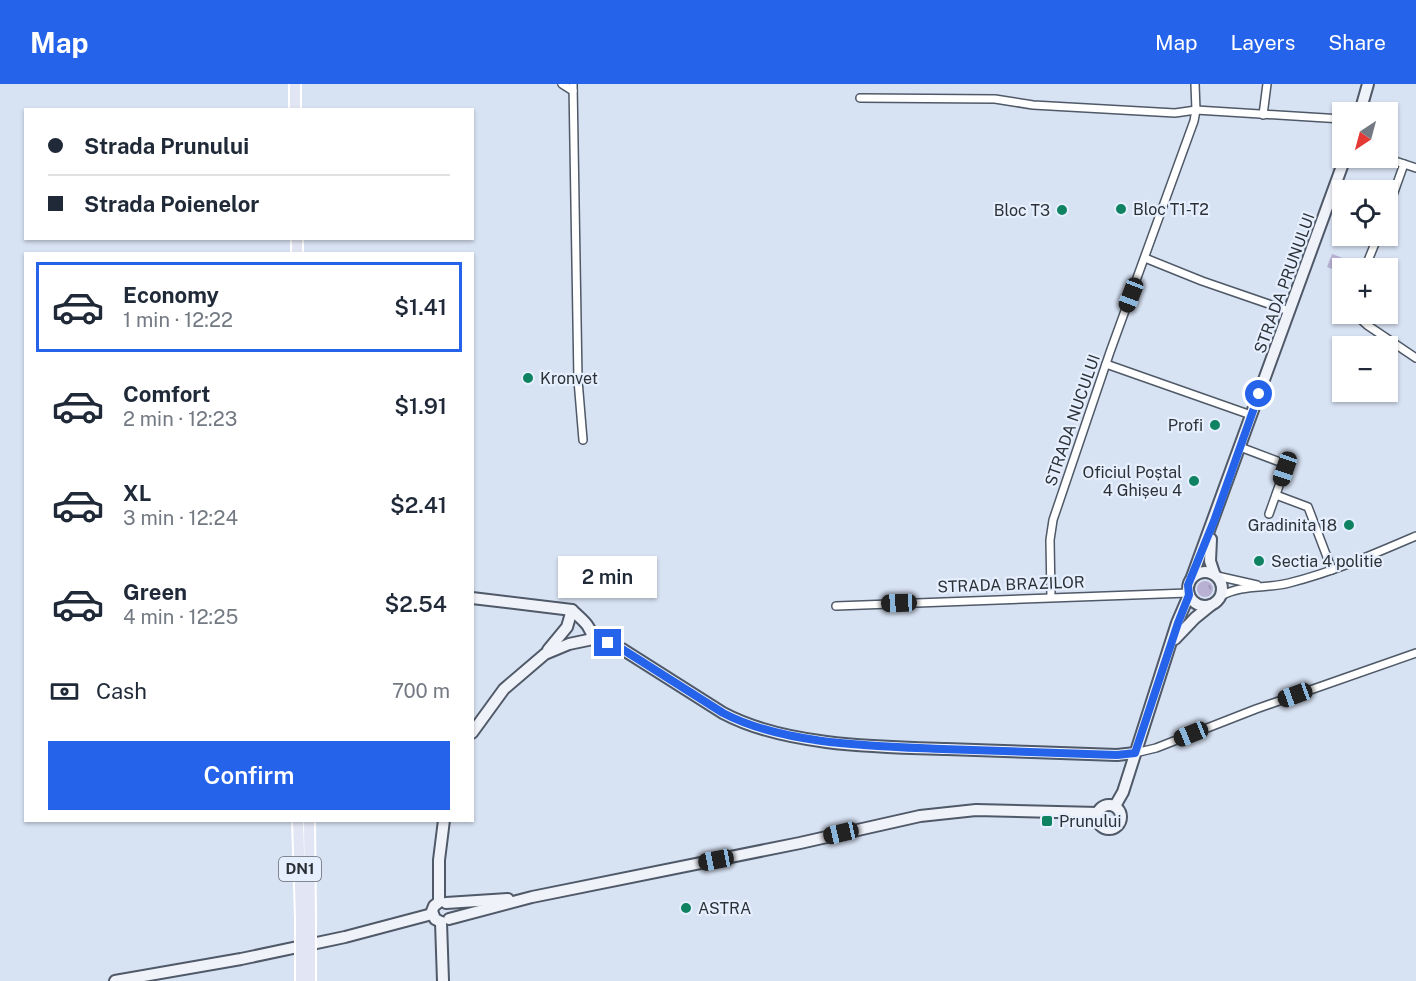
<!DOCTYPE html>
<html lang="en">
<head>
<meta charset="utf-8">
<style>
	:root { --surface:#fff; --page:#f6f6f7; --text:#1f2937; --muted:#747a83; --line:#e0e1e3; --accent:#2563eb }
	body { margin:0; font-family:"Public Sans",sans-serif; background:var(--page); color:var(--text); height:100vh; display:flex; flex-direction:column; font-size:22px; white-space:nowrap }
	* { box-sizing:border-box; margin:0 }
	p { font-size:20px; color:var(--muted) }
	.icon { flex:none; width:33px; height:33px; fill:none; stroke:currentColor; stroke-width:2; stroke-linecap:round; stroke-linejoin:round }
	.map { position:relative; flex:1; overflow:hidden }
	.details { position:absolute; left:24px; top:168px; width:450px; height:570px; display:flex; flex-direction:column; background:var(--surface); border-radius:0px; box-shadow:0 2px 4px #0004 }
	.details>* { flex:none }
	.hud { position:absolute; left:24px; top:24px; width:450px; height:132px; border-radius:0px; box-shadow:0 2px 4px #0004; display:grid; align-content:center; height:132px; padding:0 24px; background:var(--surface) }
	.needle { width:39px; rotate:216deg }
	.fabs { position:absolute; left:1332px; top:18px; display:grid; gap:12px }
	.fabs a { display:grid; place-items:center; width:66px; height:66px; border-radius:0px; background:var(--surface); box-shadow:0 2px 4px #0004; font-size:30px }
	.end { position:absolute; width:27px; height:27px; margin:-14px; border:8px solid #2563eb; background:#fff; box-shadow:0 0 0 3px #fff }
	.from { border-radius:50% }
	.bubble { position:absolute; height:42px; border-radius:0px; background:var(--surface); box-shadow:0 2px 4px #0004; font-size:20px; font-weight:600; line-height:42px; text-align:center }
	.car { position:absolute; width:18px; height:36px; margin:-18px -9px; border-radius:8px; box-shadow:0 0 4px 2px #0007; background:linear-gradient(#222 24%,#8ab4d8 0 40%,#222 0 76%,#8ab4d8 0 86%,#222 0) }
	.hud b { display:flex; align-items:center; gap:21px; height:57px; font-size:22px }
	.hud b+b { border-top:2px solid var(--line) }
	.hud i { width:15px; height:15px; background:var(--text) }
	ul { padding:10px 0 0; list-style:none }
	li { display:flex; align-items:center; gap:18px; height:90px; margin:0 12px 9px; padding:0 12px; border:3px solid transparent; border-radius:0px }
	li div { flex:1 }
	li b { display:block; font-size:22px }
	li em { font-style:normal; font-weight:600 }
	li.active { border-color:var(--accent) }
	li>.icon { width:54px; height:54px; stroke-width:1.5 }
	.pay { display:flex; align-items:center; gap:15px; height:66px; padding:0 24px; font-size:22px }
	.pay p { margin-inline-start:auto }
	.button { display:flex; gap:12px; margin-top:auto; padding:12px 24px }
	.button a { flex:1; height:69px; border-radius:0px; background:var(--accent); color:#fff; font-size:24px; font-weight:600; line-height:69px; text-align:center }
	header { display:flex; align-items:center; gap:36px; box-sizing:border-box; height:84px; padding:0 30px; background:var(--accent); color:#fff }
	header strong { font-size:28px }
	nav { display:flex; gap:33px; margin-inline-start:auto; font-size:21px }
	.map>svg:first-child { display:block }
	.grass { fill:url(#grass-tufts) }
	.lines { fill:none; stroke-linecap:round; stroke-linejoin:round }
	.street-casing { stroke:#4f5967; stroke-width:10 }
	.secondary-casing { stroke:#4f5967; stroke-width:14 }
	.primary-casing { stroke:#fff; stroke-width:14 }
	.street { stroke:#fff; stroke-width:7 }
	.secondary { stroke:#f0f2fa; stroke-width:10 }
	.primary { stroke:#e2e5f4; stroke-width:10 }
	.primary-bridge-casing { stroke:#fff; stroke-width:14; stroke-linecap:butt }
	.primary-bridge { stroke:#e2e5f4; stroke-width:10 }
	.route { stroke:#2563eb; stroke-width:8 }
	.poi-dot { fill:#0f8361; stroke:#e6effd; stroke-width:2 }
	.labels { text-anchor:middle; stroke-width:4.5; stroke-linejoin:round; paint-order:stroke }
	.shield { fill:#e6effd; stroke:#646a72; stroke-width:1.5 }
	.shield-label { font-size:15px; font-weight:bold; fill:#2c3137 }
	.poi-label { font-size:16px; fill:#2c3137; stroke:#e6effd; text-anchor:start }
	.street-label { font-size:16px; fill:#2c3137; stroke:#e6effd }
</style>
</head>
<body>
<header>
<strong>Map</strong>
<nav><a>Map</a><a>Layers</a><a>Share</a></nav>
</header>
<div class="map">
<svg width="1416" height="897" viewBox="0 0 1416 897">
	<defs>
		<pattern id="grass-tufts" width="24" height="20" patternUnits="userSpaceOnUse" patternTransform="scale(1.5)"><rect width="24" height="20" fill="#b8b1d4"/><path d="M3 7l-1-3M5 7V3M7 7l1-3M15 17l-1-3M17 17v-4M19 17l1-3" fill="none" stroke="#9691ad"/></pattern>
	</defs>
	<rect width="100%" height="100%" fill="#d7e2f3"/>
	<g class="grass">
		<polygon points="1332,170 1354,178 1351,184 1342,184 1342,189 1327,183"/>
		<circle cx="1205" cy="505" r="8"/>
	</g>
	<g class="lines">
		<g class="street-casing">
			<g id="street">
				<polyline points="562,0 573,7"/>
				<polyline points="573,0 578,296 583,356"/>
				<polyline points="860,14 995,15 1033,21 1175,29 1196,26 1342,35"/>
				<polyline points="1263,31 1267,0"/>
				<polyline points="1386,74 1416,84"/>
				<polyline points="1388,125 1404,80"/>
				<polyline points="1145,174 1202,197 1289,227"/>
				<polyline points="1365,184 1378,152"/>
				<polyline points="1355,230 1367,241 1416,274"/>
				<polyline points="1106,280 1251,331"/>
				<polyline points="565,295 578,296"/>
				<polyline points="1240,363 1285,380 1285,385 1269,430"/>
				<polyline points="1276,411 1308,423 1332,486"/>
				<polyline points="1217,492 1257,501"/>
				<path d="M1221 512C1242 500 1266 505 1289 499 1333 488 1374 470 1416 452"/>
				<polyline points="1051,513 1050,456 1053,436 1110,268 1194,37 1196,26 1195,0"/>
				<polyline points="836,522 1188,509"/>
				<polyline points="1135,669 1156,664 1256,625 1416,569"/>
			</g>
		</g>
		<g class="secondary-casing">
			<g id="secondary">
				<polyline points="1360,28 1368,0"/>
				<polyline points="1211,455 1210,477 1214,489"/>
				<circle cx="1205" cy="505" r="17"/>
				<polyline points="1192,493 1345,74"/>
				<path d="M472 514 572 526C582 536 590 540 593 555"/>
				<polyline points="1175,555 1195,534 1211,521"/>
				<polyline points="548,566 567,543 572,526"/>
				<path d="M472 649 504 605 545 570 569 560 593 555 622 565 723 629C785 662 877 663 947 665 1004 667 1060 669 1117 671L1135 669"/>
				<circle cx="1109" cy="733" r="12"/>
				<polyline points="1115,722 1123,708 1177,539 1189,511"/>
				<polyline points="446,819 508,815"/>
				<polyline points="449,835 532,813 800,759 920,732 976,726 1098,729"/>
				<polyline points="441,838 435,835 432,827 434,822 439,818 439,776 444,736"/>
				<polyline points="441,838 443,897"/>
				<polyline points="115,897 241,875 345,853 432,830"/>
			</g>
		</g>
		<g class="primary-casing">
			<g id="primary">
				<polyline points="295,0 295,26"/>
				<polyline points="297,154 297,170"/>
				<polyline points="298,736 301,834"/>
				<polyline points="309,736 310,831"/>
			</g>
		</g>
		<use href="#street" class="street"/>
		<use href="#secondary" class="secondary"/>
		<use href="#primary" class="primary"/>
		<g class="primary-bridge-casing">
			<g id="primary-bridge">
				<polyline points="301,897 301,834"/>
				<polyline points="310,897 310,831"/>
			</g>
		</g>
		<use href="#primary-bridge" class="primary-bridge"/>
	</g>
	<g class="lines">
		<path class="route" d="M608 559 622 565 723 629C784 661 873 662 942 665 1000 667 1059 669 1117 671L1135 669 1178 539 1189 511 1188 501 1214 437 1259 310"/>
	</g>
	<g class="poi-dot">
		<circle cx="1121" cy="125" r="6"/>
		<circle cx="1062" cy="126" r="6"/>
		<circle cx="528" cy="294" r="6"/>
		<circle cx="1215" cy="341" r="6"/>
		<circle cx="1194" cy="397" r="6"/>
		<circle cx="1349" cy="441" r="6"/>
		<circle cx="1259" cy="477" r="6"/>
		<rect x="1041" y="731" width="12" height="12" rx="3"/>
		<circle cx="686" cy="824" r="6"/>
	</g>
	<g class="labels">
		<rect class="shield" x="279" y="773" width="42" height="24" rx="4.5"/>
		<g class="shield-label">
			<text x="300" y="790">DN1</text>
		</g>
		<g class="poi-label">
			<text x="1133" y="131">Bloc T1-T2</text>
			<text x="1050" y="132" text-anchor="end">Bloc T3</text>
			<text x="540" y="300">Kronvet</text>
			<text x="1203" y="347" text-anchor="end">Profi</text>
			<text x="1182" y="394" text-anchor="end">Oficiul Poștal<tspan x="1182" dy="18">4 Ghișeu 4</tspan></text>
			<text x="1337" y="447" text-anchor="end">Gradinita 18</text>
			<text x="1271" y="483">Sectia 4 politie</text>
			<text x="1059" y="743">Prunului</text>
			<text x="698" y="830">ASTRA</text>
		</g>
		<g class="street-label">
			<text transform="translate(1284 199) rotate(-70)" y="6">STRADA PRUNULUI</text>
			<text transform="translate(1072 336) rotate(-71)" y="6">STRADA NUCULUI</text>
			<text transform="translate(1011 500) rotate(-2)" y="6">STRADA BRAZILOR</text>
		</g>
	</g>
</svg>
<div class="fabs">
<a><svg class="needle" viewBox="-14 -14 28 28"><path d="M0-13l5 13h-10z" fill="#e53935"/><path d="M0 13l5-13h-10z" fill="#747a83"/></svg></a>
<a><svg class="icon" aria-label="locate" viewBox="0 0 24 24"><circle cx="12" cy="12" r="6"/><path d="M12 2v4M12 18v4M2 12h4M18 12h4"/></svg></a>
<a>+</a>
<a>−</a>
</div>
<i class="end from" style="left:1259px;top:310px"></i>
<i class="end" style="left:608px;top:559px"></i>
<div class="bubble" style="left:558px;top:472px;width:99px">2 min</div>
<i class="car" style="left:1131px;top:211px;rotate:201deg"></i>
<i class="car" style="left:1285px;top:385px;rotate:199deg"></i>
<i class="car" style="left:899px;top:519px;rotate:268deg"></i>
<i class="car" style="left:1295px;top:611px;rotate:250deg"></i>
<i class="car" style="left:1191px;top:650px;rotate:248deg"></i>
<i class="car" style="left:841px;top:749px;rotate:257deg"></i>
<i class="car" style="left:716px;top:776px;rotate:259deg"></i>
<div class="hud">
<b><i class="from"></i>Strada Prunului</b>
<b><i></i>Strada Poienelor</b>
</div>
<section class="details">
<ul>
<li class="active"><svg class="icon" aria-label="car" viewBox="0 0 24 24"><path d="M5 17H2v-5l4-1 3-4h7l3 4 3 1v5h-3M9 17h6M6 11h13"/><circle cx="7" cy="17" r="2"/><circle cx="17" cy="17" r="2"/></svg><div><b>Economy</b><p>1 min · 12:22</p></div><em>$1.41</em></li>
<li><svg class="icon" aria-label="car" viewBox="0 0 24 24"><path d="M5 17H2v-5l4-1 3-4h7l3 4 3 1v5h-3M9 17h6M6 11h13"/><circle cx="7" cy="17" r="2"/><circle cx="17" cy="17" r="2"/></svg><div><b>Comfort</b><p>2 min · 12:23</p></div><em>$1.91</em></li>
<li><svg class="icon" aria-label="car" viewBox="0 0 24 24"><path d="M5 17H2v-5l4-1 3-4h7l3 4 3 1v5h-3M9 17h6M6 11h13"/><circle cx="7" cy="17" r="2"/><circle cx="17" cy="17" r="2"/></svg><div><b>XL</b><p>3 min · 12:24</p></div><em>$2.41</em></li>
<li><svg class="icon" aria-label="car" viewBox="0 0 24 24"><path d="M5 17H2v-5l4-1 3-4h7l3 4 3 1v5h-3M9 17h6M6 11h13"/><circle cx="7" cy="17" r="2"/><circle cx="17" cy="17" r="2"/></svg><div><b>Green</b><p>4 min · 12:25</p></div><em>$2.54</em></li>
</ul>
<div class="pay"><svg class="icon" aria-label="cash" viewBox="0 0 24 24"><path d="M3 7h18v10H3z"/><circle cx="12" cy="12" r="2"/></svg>Cash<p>700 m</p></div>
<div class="button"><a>Confirm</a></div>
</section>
</div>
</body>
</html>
